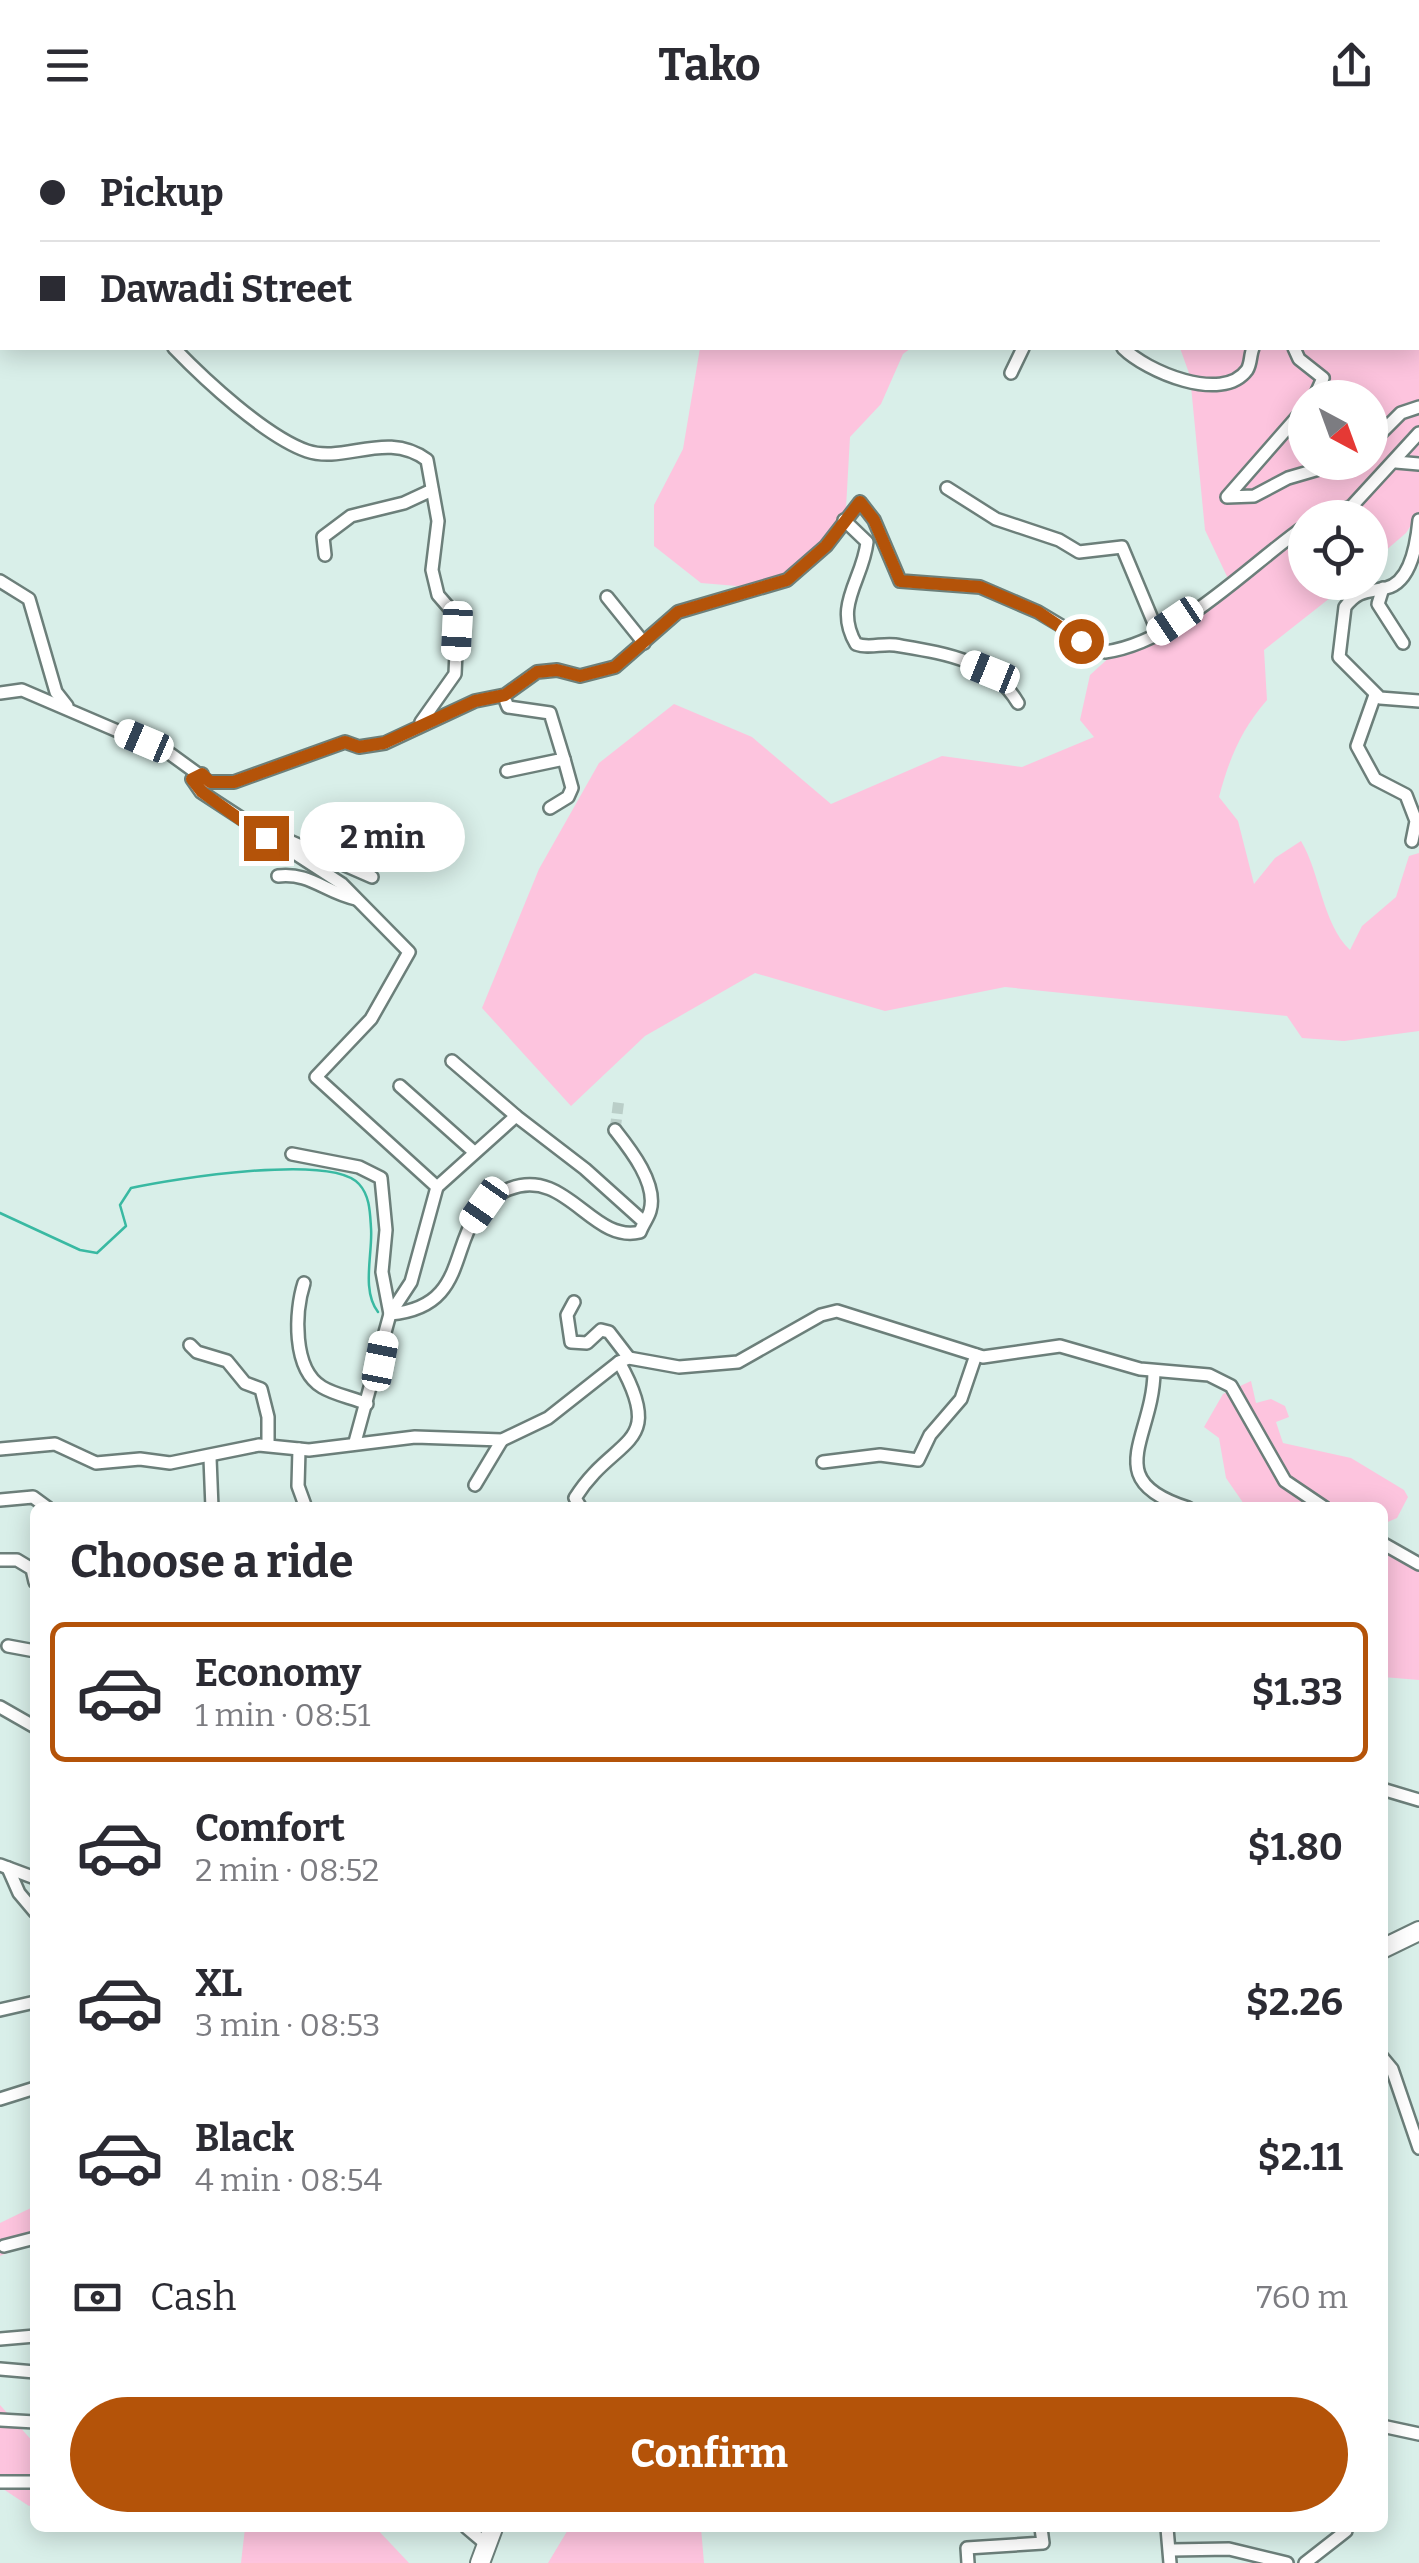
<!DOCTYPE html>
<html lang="en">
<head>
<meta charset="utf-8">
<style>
	:root { --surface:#fff; --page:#f2f2f3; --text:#2b2b33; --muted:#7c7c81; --line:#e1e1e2; --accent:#b45309 }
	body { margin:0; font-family:Bitter,serif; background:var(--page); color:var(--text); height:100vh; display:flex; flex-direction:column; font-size:38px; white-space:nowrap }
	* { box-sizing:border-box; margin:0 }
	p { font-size:32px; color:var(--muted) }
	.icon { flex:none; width:55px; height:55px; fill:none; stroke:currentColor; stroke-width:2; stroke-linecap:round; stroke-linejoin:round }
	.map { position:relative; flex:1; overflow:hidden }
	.side { position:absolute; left:30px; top:1372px; width:1358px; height:1030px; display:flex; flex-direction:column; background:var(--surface); border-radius:15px; box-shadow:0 5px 25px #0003 }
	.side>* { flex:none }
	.banner { position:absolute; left:0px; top:0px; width:1420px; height:220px; box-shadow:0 5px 25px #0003; display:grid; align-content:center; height:220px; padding:0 40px; background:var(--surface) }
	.needle { width:65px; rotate:139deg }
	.tools { position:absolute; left:1288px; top:250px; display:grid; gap:20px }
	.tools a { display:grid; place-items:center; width:100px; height:100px; border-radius:50%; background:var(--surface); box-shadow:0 5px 25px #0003; font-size:50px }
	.end { position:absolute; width:45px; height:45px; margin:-22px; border:12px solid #b45309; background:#fff; box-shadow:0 0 0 5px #fff }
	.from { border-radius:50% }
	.bubble { position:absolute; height:70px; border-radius:35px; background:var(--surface); box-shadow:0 5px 25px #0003; font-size:32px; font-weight:700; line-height:70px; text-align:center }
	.car { position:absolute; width:30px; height:60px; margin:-30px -15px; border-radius:12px; box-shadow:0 0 8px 2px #0007; background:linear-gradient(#fff 24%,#345 0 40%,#fff 0 76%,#345 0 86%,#fff 0) }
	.banner b { display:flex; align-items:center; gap:35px; height:95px; font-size:38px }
	.banner b+b { border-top:2px solid var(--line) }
	.banner i { width:25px; height:25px; background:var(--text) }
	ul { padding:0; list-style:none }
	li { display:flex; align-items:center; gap:30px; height:140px; margin:0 20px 15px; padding:0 20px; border:5px solid transparent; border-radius:15px }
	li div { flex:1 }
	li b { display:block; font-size:38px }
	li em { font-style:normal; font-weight:700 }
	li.on { border-color:var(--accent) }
	li>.icon { width:90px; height:90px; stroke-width:1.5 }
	h2 { padding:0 40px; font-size:45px; line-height:120px }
	.pay { display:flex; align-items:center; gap:25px; height:110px; padding:0 40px; font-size:38px }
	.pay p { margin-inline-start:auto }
	.button { display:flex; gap:20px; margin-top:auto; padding:20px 40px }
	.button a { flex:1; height:115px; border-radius:60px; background:var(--accent); color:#fff; font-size:40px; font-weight:700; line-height:115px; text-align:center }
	header { display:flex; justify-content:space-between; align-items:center; height:130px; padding:0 40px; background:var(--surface); font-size:45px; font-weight:700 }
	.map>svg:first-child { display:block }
	.green { fill:#fdc4de; fill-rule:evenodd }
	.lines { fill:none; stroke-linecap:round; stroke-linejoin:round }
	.stream { stroke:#39b9a2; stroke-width:2.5 }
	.minor-tunnel { stroke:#bacec8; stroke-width:11; stroke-dasharray:11 5.5; stroke-linecap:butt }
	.minor-casing { stroke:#6c7f7a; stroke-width:16 }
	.secondary-casing { stroke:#6c7f7a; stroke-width:22 }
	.minor { stroke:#fff; stroke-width:11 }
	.secondary { stroke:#fff; stroke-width:18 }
	.route { stroke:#b45309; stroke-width:12 }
</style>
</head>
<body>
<header><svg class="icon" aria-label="menu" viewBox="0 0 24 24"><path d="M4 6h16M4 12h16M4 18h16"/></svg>Tako<svg class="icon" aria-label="share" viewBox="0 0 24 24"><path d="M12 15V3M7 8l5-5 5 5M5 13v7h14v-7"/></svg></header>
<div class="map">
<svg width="1419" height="2433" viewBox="0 0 1419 2433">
	<rect width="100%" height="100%" fill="#d9efe9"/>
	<g class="green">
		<polygon points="565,0 1026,0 1025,2"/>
		<path d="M1098 0H1419V383L1406 403 1370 434V388H1305V452L1349 453 1264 520 1267 570C1241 600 1229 629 1219 667L1238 691 1254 754 1275 728 1301 711C1321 745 1322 793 1350 820L1362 796 1396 767 1409 726 1419 723V901L1344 911 1302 908 1287 886 1005 857 885 881 755 843 645 906 571 976 482 878 539 739 599 633 674 574 752 607 831 674 942 626 1022 637 1094 607 1080 590 1090 545 1113 524 1232 457 1205 400 1190 246 1180 218H1418V2ZM1305 268H1370V332H1305Z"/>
		<polygon points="700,218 911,218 903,224 881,274 850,307 846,378 828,411 773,452 737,456 701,453 654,416 654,375 683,319"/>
		<polygon points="1251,1251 1256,1273 1271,1269 1285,1276 1289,1287 1276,1292 1283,1313 1351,1328 1404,1360 1408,1367 1397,1388 1383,1394 1382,1378 1246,1377 1226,1348 1219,1308 1204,1297 1223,1264"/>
		<polygon points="1382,1418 1419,1440 1419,1550 1383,1547"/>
		<polygon points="35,2076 35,2111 0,2126 0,2093"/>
		<polygon points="0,2275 35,2314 35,2373 29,2376 0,2357"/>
		<polygon points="245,2398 376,2398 409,2433 241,2433"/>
		<polygon points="569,2398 701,2398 704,2433 548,2433"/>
	</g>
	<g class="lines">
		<path class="stream" d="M0 1083 80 1120 97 1123 126 1096 120 1075 131 1058C172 1049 332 1023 359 1054 370 1066 370 1083 371 1098 373 1123 361 1160 378 1182"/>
		<polyline class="minor-tunnel" points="615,1000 619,969"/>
		<g class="minor-casing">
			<g id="minor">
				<polyline points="179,0 183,2"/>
				<polyline points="360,0 387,0"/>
				<polyline points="459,0 464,0"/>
				<polyline points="558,0 561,2"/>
				<polyline points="417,2 419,0"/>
				<polyline points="581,2 584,0"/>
				<path d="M174 218C205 250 265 306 307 321 345 334 386 300 427 330L438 391 432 440 438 465 451 480 457 501 455 544 421 592"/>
				<path d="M1123 218C1146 241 1222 274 1247 240 1251 234 1250 225 1253 218"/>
				<polyline points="1294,218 1299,229 1323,248 1314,268"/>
				<polyline points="1011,243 1023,218"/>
				<polyline points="1305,278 1227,367 1254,366 1288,348 1343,332"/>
				<polyline points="1370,314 1401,283 1419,277"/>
				<polyline points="1396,332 1419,334"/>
				<polyline points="947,358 996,389 1059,410 1079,422 1122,417 1158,503"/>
				<polyline points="1325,388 1352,376 1419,303"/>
				<path d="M844 390 867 412C863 450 833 475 856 514 869 519 882 513 895 515 942 523 992 529 1018 573"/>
				<path d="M1419 390C1417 411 1412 452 1386 458 1367 462 1358 460 1345 477L1339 527 1380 568 1419 571"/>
				<polyline points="325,425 323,407 351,386 404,373 432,360"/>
				<polyline points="0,451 29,469 56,562 67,576"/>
				<polyline points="1383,458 1378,474 1403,513"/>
				<polyline points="607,467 644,513"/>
				<path d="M0 563 22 560 169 623 209 652H234L345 612 359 617 385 613 475 571 505 565 537 542 557 540 580 546 615 537 678 482 787 450 826 416 860 372 874 390 900 451 980 457 1038 482 1105 522C1177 512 1248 436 1305 396"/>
				<polyline points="1375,565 1357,616 1375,649 1406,665 1416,691 1412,711"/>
				<polyline points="506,572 508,577 550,583 564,629 507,641"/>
				<polyline points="202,644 192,649 201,662 342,754 409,822 371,889 316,947 437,1057 411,1152 390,1184 355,1312"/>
				<polyline points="550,678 568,667 572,658 564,629"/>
				<polyline points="270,708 285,709 372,747"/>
				<path d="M278 746C310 742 326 763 356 769"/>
				<polyline points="452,931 516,986"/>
				<polyline points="400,956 473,1021"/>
				<path d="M292 1024 359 1037 381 1048 386 1100 382 1142 390 1184C483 1176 438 1087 509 1059 566 1036 592 1114 640 1102 643 1094 648 1088 650 1081 658 1054 630 1019 615 1000"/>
				<polyline points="437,1057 516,986 585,1039 644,1092"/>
				<path d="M304 1153C295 1181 292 1239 322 1257 335 1265 354 1268 367 1274"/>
				<polyline points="574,1172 567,1185 571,1212 587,1213 601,1200 609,1202 629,1228"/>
				<polyline points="190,1215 197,1222 227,1231 245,1253 261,1259 268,1287 268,1314"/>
				<path d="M1154 1242C1153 1309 1099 1350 1188 1378"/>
				<polyline points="0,1319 55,1314 96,1333 140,1329 170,1333 259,1315 309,1320 415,1307 502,1310 548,1288 619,1232 629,1228 679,1237 738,1232 821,1185 837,1181 983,1227 1060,1216 1140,1239 1209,1245 1231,1256 1285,1351 1325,1378"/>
				<polyline points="299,1319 298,1356 306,1378"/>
				<polyline points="210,1328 212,1378"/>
				<polyline points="823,1332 880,1325 918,1330 930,1305 961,1269 976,1225"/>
				<polyline points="475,1355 502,1310"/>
				<polyline points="0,1370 33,1367 48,1378"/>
				<path d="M581 1378 575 1368C614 1305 668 1319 619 1232"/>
				<polyline points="1382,1413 1419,1434"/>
				<polyline points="0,1430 17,1430 32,1439 35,1452"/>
				<polyline points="8,1516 35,1521"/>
				<polyline points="0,1577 35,1597"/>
				<polyline points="1382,1659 1419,1670"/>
				<polyline points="0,1735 35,1748"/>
				<polyline points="8,1738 19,1763 35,1782"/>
				<polyline points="0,1880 35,1872"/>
				<polyline points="1382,1927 1392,1939 1419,2018"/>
				<polyline points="0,1969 35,1958"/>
				<polyline points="4,2116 35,2108"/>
				<polyline points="0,2209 35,2206"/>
				<polyline points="0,2239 35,2242"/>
				<polyline points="0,2290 35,2292"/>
				<polyline points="1382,2296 1419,2304"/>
				<polyline points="0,2352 35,2352"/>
				<polyline points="467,2398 486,2414"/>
				<polyline points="1167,2398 1170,2433"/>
				<polyline points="1172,2420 1229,2419 1287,2433"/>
				<polyline points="968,2433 967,2418 1043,2413 1041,2398"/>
				<polyline points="1305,2433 1346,2401"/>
			</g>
		</g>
		<g class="secondary-casing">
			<g id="secondary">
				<polyline points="1382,1819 1419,1801"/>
				<polyline points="480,2433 493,2398"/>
			</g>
		</g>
		<use href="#minor" class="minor"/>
		<use href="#secondary" class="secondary"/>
	</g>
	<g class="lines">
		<polyline class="route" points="266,708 202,662 192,649 202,644 210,652 234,652 345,612 359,617 384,613 475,571 505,565 537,542 557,540 580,546 615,537 678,482 787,450 826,416 860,372 874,390 900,451 980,457 1038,482 1081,511"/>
	</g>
</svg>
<div class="tools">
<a><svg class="needle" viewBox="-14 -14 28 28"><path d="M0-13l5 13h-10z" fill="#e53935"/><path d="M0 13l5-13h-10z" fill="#7c7c81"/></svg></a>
<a><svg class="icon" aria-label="locate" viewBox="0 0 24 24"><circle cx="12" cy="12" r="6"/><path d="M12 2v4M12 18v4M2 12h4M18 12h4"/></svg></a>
</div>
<i class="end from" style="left:1081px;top:511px"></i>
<i class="end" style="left:266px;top:708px"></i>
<div class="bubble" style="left:300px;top:672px;width:165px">2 min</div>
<i class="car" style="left:1175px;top:491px;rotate:236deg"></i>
<i class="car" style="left:457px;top:501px;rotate:183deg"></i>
<i class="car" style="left:990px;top:542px;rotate:292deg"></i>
<i class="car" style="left:144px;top:611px;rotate:293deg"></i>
<i class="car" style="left:484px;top:1075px;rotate:215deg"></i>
<i class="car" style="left:380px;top:1231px;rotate:11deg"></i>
<div class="banner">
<b><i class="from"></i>Pickup</b>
<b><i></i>Dawadi Street</b>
</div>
<section class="side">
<h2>Choose a ride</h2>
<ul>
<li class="on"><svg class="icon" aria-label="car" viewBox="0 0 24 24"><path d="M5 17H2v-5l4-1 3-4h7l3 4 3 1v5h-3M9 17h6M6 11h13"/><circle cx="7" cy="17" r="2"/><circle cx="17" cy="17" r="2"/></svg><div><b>Economy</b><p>1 min · 08:51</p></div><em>$1.33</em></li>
<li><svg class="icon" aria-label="car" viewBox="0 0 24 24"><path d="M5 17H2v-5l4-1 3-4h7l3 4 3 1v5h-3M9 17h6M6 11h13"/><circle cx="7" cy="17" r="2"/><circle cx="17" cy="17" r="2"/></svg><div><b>Comfort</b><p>2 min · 08:52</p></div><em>$1.80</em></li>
<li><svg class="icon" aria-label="car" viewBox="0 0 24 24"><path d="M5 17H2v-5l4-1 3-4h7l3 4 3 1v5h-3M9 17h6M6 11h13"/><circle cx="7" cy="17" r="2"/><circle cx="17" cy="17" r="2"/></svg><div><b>XL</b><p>3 min · 08:53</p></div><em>$2.26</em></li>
<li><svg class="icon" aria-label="car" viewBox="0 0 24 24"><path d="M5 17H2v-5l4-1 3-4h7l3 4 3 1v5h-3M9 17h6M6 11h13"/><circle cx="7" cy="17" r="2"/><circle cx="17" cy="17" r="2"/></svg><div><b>Black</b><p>4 min · 08:54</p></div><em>$2.11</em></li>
</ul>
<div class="pay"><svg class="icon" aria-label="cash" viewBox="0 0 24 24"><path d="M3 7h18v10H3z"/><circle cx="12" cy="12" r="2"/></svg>Cash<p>760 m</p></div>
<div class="button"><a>Confirm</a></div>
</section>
</div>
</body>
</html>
